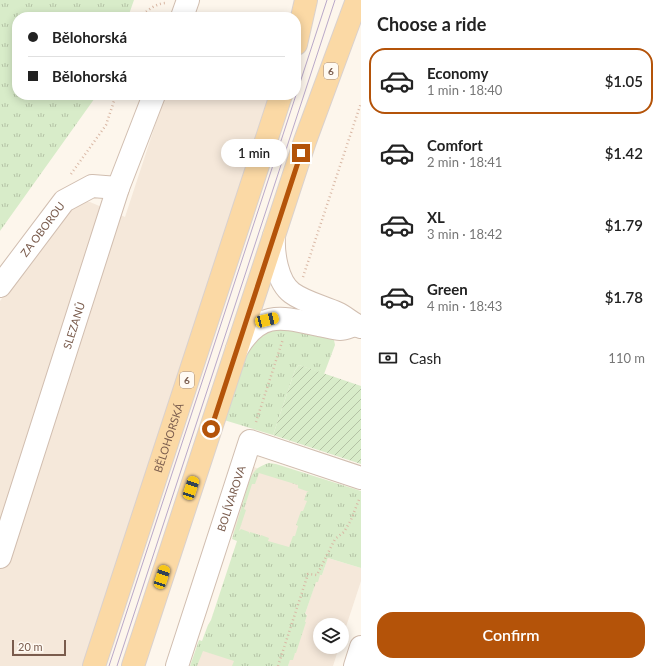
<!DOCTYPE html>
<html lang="en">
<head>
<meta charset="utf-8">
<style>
	:root { --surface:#fff; --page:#f2f2f2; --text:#222; --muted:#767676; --line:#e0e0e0; --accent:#b45309 }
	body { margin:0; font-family:Lato,sans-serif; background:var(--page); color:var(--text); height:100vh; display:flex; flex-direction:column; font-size:15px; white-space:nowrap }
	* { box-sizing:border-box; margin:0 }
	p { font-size:13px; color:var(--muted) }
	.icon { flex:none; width:22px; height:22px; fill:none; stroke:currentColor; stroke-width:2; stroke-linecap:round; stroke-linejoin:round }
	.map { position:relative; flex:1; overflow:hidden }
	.sheet { display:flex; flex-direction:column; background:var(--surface); width:300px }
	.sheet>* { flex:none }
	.top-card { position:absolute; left:12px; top:12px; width:289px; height:88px; border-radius:16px; box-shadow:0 2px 10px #0003; display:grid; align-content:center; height:88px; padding:0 16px; background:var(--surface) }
	.controls { position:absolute; left:313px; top:618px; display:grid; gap:8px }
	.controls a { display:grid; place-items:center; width:36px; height:36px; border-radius:50%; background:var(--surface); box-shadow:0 2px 10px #0003; font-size:20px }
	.scale { position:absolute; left:12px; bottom:10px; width:54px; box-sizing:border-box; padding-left:4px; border:2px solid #7a5c4d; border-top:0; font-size:11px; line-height:14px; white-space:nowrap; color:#7a5c4d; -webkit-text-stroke:3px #fffaf3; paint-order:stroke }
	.end { position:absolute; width:18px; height:18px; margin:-9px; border:5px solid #b45309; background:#fff; box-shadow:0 0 0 2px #fff }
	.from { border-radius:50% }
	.bubble { position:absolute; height:28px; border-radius:14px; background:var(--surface); box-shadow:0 2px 10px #0003; font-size:13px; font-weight:600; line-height:28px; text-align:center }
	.car { position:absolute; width:12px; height:24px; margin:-12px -6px; border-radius:5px; box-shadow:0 0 3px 1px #0007; background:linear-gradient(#f5c518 24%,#345 0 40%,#f5c518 0 76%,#345 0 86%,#f5c518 0) }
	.top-card b { display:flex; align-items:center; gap:14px; height:38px; font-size:15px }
	.top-card b+b { border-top:1px solid var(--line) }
	.top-card i { width:10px; height:10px; background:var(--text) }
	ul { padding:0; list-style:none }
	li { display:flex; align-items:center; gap:12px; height:66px; margin:0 8px 6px; padding:0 8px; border:2px solid transparent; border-radius:16px }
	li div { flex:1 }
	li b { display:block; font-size:15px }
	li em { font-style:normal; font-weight:600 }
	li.active { border-color:var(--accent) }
	li>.icon { width:36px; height:36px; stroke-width:1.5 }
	h2 { padding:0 16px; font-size:18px; line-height:48px }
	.pay { display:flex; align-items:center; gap:10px; height:44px; padding:0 16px; font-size:15px }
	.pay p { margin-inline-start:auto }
	.button { display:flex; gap:8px; margin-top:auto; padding:8px 16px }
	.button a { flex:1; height:46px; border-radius:16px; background:var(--accent); color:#fff; font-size:16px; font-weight:600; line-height:46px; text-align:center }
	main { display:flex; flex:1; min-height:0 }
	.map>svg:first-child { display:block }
	.residential { fill:#f5e8da }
	.grass { fill:url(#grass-tufts); fill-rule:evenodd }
	.garden { fill:url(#garden-furrows) }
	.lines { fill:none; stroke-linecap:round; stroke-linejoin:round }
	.minor-casing { stroke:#d1beb0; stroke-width:24 }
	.major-casing { stroke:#dad1cd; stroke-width:24 }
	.path { stroke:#d9b8a5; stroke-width:2.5; stroke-dasharray:1 3; stroke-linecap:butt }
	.minor { stroke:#fff; stroke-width:22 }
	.major { stroke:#fbd9a5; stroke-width:22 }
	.tram { stroke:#b9a8c9; stroke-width:1 }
	.route { stroke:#b45309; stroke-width:5 }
	.labels { text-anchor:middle; stroke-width:3; stroke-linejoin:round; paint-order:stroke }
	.shield { fill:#fffaf3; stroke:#a28b7f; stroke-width:1 }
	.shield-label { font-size:10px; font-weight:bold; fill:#7a5c4d }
	.street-label { font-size:11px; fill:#7a5c4d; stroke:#fffaf3 }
</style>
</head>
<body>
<main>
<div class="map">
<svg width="361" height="666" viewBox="0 0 361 666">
	<defs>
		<pattern id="grass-tufts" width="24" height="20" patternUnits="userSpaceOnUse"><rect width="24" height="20" fill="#d8ecc9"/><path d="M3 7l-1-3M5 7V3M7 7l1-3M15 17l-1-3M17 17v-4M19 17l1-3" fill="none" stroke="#b4c2a5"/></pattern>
		<pattern id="garden-furrows" width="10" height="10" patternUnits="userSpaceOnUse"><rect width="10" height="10" fill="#d8ecc9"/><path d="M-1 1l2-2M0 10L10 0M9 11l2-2" fill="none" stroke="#b4c2a5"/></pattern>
	</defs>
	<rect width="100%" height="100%" fill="#fdf6ec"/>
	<g class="residential">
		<polygon points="165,95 271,95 84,666 0,666 0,301 69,209 77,202 90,202 125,217"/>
		<polygon points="254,467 312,490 292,551 232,533"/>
		<polygon points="328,558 361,568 361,581 342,639 342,625 320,625 320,647 339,647 333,666 288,666 290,659 295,653 305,622 307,614 305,614 316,581 320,575 322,575"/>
		<polygon points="201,648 237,660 234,666 195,666"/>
	</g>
	<g class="grass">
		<polygon points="0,0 134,0 128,17 17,17 17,95 97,95 0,231"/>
		<path d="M281 329 330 337 334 340 335 345 324 374 299 365 295 370 273 435 224 420C232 397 242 351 260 336 265 332 275 331 281 329Z"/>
		<path d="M269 463 276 464 361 491V568L328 558 322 575H320L318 582H316L305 614 307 615 305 622H306L296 653H295L293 660H290L288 666H232L234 661 203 651 197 666H190L199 640 202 641 208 625 211 620 237 541 232 539 250 479C254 470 259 466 269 463ZM259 473 298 485V488L309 492H307L304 500 307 501 303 511H301L296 525 298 526 295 536H293L289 547 268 541 269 538 261 535 259 538 260 535 250 532 249 534V532L241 529 239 531 246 510 244 509 252 484H255Z"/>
	</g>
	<polygon class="garden" points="299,365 361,386 361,464 273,435 295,370"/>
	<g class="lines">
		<g class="minor-casing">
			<g id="minor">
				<polyline points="182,17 188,0"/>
				<path d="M274 236C273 253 277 282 292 293 304 302 324 307 337 313 346 317 352 324 361 327"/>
				<path id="s1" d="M0 286 64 201 92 186 118 188"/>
				<path d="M237 349C260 310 281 317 319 325 326 326 334 329 340 329 345 329 351 326 355 325"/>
				<path id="s2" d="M0 557 118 188 154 95"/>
				<path id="s3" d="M177 666 250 441 361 478"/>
				<polyline points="355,666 361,647"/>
			</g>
		</g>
		<g class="major-casing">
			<g id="major">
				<polyline points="296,44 306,0"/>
				<path id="s4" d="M94 666 281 95"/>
				<polyline points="133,666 305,141 357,0"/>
			</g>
		</g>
		<g class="path">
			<path d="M140 17C148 10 156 3 167 3"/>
			<polyline points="71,174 106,125 116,95"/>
			<polyline points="303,277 361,103"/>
			<polyline points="256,422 283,339"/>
			<polyline points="278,666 308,574 317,575 335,539 344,532 351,520 360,497"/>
		</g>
		<use href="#minor" class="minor"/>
		<use href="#major" class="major"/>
		<g class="tram">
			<polyline points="296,95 327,0"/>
			<polyline points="109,666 296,95"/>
			<polyline points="117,666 335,0"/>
		</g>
	</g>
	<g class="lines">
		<polyline class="route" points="211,429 301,153"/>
	</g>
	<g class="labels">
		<g class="shield">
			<rect x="324" y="63" width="14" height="16" rx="3"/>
			<rect x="180" y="372" width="14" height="16" rx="3"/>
		</g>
		<g class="shield-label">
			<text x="331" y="75">6</text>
			<text x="187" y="384">6</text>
		</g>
		<g class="street-label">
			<text dy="4" stroke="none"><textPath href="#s1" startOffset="71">ZA OBOROU</textPath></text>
			<text dy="4" stroke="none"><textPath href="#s2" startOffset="243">SLEZANŮ</textPath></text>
			<text dy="4" stroke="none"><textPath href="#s4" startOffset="240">BĚLOHORSKÁ</textPath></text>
			<text dy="4" stroke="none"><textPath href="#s3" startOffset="176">BOLÍVAROVA</textPath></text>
		</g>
	</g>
</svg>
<div class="controls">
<a><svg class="icon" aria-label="layers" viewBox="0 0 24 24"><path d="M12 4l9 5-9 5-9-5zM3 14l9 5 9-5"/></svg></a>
</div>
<div class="scale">20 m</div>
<i class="end from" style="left:211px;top:429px"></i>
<i class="end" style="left:301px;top:153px"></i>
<div class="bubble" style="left:221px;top:139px;width:66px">1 min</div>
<i class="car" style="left:267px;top:320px;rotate:76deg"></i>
<i class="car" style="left:191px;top:488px;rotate:18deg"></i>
<i class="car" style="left:162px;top:577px;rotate:18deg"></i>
<div class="top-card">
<b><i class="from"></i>Bělohorská</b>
<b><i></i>Bělohorská</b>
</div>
</div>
<section class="sheet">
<h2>Choose a ride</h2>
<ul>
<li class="active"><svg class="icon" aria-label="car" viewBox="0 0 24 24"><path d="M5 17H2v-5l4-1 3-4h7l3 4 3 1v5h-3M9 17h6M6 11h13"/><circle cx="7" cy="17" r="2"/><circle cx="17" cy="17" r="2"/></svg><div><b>Economy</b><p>1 min · 18:40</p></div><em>$1.05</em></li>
<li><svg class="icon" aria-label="car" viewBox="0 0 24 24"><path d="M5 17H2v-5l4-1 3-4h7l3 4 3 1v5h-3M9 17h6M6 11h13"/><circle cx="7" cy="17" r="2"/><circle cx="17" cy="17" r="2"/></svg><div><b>Comfort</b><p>2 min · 18:41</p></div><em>$1.42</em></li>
<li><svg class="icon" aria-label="car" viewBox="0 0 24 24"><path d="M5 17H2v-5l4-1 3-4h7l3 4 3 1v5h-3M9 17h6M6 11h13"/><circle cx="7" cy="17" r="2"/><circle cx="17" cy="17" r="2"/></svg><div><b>XL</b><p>3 min · 18:42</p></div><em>$1.79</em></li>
<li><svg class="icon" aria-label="car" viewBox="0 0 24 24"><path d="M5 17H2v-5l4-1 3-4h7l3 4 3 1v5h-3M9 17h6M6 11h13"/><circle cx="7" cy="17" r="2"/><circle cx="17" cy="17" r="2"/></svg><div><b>Green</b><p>4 min · 18:43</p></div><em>$1.78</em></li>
</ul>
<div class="pay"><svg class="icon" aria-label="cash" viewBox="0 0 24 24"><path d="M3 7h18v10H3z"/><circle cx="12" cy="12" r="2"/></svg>Cash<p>110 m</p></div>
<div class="button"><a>Confirm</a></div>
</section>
</main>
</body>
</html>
